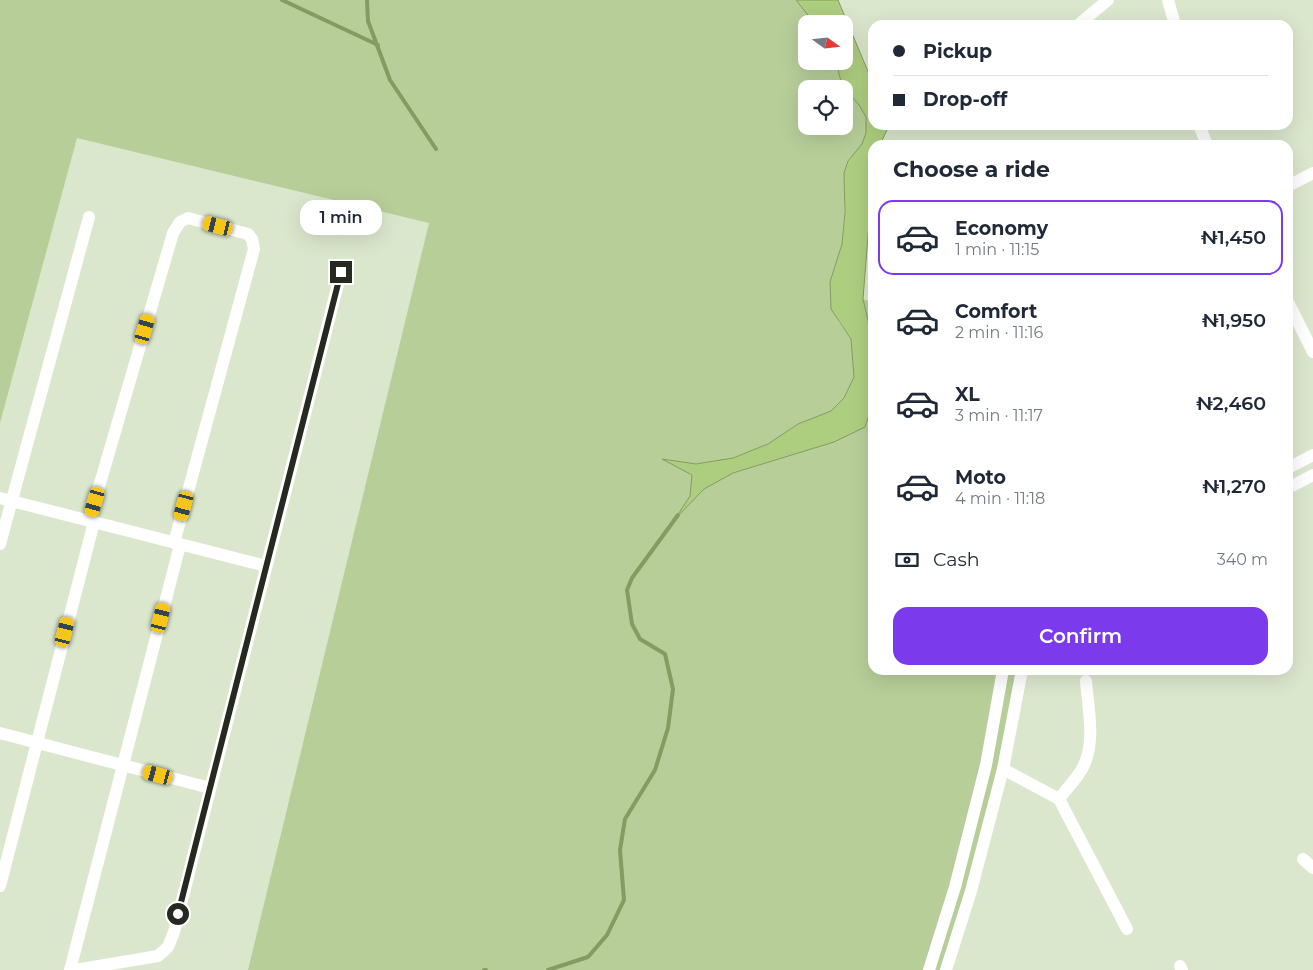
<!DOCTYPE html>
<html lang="en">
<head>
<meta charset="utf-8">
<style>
	:root { --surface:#fff; --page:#f6f6f7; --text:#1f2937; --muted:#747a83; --line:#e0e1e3; --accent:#7c3aed }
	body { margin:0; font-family:Montserrat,sans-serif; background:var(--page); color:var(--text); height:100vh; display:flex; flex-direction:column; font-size:19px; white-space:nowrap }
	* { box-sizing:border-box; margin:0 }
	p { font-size:16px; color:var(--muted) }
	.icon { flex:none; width:28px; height:28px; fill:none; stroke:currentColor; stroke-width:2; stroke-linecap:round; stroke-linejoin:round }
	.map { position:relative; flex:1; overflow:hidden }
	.panel { position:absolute; left:868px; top:140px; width:425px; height:535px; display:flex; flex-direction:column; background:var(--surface); border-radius:15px; box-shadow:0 5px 20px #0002 }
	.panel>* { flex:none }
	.banner { position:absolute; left:868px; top:20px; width:425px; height:110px; border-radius:15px; box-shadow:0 5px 20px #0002; display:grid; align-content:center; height:110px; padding:0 25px; background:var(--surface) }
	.needle { width:32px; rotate:105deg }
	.controls { position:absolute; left:798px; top:15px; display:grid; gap:10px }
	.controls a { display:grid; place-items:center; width:55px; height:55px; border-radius:10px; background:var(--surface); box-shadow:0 5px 20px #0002; font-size:25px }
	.end { position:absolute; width:22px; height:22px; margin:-11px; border:6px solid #252920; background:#fff; box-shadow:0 0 0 2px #fff }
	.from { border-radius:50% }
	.bubble { position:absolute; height:35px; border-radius:15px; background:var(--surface); box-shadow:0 5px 20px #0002; font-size:16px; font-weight:600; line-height:35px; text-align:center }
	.car { position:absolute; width:15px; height:30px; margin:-15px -8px; border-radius:6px; box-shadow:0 0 4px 1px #0007; background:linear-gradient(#f5c518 24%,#345 0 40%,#f5c518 0 76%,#345 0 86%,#f5c518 0) }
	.banner b { display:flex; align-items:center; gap:18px; height:48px; font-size:19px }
	.banner b+b { border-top:1px solid var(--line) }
	.banner i { width:12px; height:12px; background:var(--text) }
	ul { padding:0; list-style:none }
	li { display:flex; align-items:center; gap:15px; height:75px; margin:0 10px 8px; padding:0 15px; border:2px solid transparent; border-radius:15px }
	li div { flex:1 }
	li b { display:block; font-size:19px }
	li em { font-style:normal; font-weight:600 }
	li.current { border-color:var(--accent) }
	li>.icon { width:45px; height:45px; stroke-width:1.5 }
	h2 { padding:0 25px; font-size:22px; line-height:60px }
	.pay { display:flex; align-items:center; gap:12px; height:55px; padding:0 25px; font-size:19px }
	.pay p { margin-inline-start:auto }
	.action { display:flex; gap:10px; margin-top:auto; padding:10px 25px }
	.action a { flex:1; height:58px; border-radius:15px; background:var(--accent); color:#fff; font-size:20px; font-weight:600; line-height:58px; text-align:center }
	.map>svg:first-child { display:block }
	.green { fill:#b7ce99; fill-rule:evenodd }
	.water { fill:#adce7f; stroke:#849c62 }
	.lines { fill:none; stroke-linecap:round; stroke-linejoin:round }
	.stream { stroke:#849c62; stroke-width:4 }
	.minor { stroke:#fff; stroke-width:12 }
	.route { stroke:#252920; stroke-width:6 }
</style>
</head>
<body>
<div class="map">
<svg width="1313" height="970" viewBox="0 0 1313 970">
	<rect width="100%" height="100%" fill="#dbe7cd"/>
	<g class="green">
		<path d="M0 0H796L815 24H806V61H836L842 86 859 105 866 117 867 133 862 144 848 161 842 244 830 282 838 321 851 339 854 377 844 398 831 411 798 424 768 444 733 458 696 464 664 459 692 475 690 496 677 516 704 489 733 473 865 427 872 405V670H1023L947 970H248L429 223 77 138 0 423ZM806 89H844V126H806Z"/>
		<polygon points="863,299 872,302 872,362 868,320"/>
	</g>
	<polygon class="water" points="796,0 838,0 872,81 872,125 886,125 887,130 880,145 872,145 869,224 863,299 868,320 872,362 872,405 865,427 834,442 733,473 704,489 675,519 690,496 692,475 662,459 696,464 733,458 768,444 798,424 831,411 844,398 854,377 851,339 831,309 830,282 842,244 845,212 844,173 848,161 862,144 866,133 866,117 859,105 842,86 836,61 844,61 844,24 815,24"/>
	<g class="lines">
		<g class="stream">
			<polyline points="282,0 378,45"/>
			<polyline points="367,0 368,21 390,80 436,149"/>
			<polyline points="484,970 486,970"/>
			<polyline points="548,970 588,957 607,935 624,900 620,850 625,819 655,770 668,728 673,689 665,654 640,639 632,624 627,590 632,578 678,515"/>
		</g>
		<g class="minor">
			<polyline points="1168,0 1175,25"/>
			<polyline points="1078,25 1108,0"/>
			<polyline points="1199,125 1207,145"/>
			<polyline points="1288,186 1313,173"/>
			<polyline points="1288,302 1313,352"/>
			<polyline points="1288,468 1313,455"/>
			<polyline points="1288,488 1313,475"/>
			<polyline points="0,498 266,566"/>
			<polyline points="89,521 173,233 180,222 188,218 248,234 252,239 254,249 174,543"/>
			<polyline points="0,544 89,217"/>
			<polyline points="0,733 210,788"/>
			<polyline points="1003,769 1059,799 1127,929"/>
			<path d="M1059 799C1066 789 1077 779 1083 767 1096 742 1088 708 1086 681"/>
			<polyline points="1303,859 1313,868"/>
			<polyline points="0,886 94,522"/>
			<polyline points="1180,966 1182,970"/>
			<polyline points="70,970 180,545"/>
			<polyline points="75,970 158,956 168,947 174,932 341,272"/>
			<polyline points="929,970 955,887 986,765 1003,670"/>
			<polyline points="946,970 971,891 1003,769 1022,670"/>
		</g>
	</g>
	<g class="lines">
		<polyline class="route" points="178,914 341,272"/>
	</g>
</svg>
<div class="controls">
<a><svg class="needle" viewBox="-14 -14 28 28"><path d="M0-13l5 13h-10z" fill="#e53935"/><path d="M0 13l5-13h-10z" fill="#747a83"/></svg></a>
<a><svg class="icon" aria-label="locate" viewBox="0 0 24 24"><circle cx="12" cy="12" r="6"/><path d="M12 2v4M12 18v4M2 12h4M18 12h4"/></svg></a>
</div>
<i class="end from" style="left:178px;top:914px"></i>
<i class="end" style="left:341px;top:272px"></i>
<div class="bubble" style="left:300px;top:200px;width:82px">1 min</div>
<i class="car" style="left:218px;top:226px;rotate:284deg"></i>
<i class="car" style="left:145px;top:329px;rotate:16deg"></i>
<i class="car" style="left:95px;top:502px;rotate:196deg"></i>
<i class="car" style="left:184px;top:506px;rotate:195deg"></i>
<i class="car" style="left:161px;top:618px;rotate:14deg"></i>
<i class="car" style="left:65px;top:632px;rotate:14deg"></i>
<i class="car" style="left:158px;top:775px;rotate:285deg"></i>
<div class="banner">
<b><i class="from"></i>Pickup</b>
<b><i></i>Drop-off</b>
</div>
<section class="panel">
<h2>Choose a ride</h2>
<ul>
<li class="current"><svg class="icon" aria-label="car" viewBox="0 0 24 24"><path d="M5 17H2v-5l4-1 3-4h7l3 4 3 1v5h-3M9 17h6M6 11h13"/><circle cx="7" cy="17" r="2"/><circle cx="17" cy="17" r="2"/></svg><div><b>Economy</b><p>1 min · 11:15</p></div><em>₦1,450</em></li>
<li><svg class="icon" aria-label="car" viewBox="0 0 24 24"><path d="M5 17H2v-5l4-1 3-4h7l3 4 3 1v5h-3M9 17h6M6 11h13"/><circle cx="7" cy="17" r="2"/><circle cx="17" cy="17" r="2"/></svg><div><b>Comfort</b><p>2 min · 11:16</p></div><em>₦1,950</em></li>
<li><svg class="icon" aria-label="car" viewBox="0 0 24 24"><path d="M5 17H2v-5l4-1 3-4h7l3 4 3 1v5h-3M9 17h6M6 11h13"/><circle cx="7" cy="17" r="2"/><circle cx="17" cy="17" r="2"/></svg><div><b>XL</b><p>3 min · 11:17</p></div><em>₦2,460</em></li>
<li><svg class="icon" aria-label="car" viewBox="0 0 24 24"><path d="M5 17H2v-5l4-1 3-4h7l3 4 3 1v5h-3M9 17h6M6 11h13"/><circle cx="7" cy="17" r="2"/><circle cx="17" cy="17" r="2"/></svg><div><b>Moto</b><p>4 min · 11:18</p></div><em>₦1,270</em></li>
</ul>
<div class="pay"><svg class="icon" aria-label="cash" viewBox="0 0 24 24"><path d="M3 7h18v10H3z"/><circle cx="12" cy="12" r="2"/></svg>Cash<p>340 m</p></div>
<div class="action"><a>Confirm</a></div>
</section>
</div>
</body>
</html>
